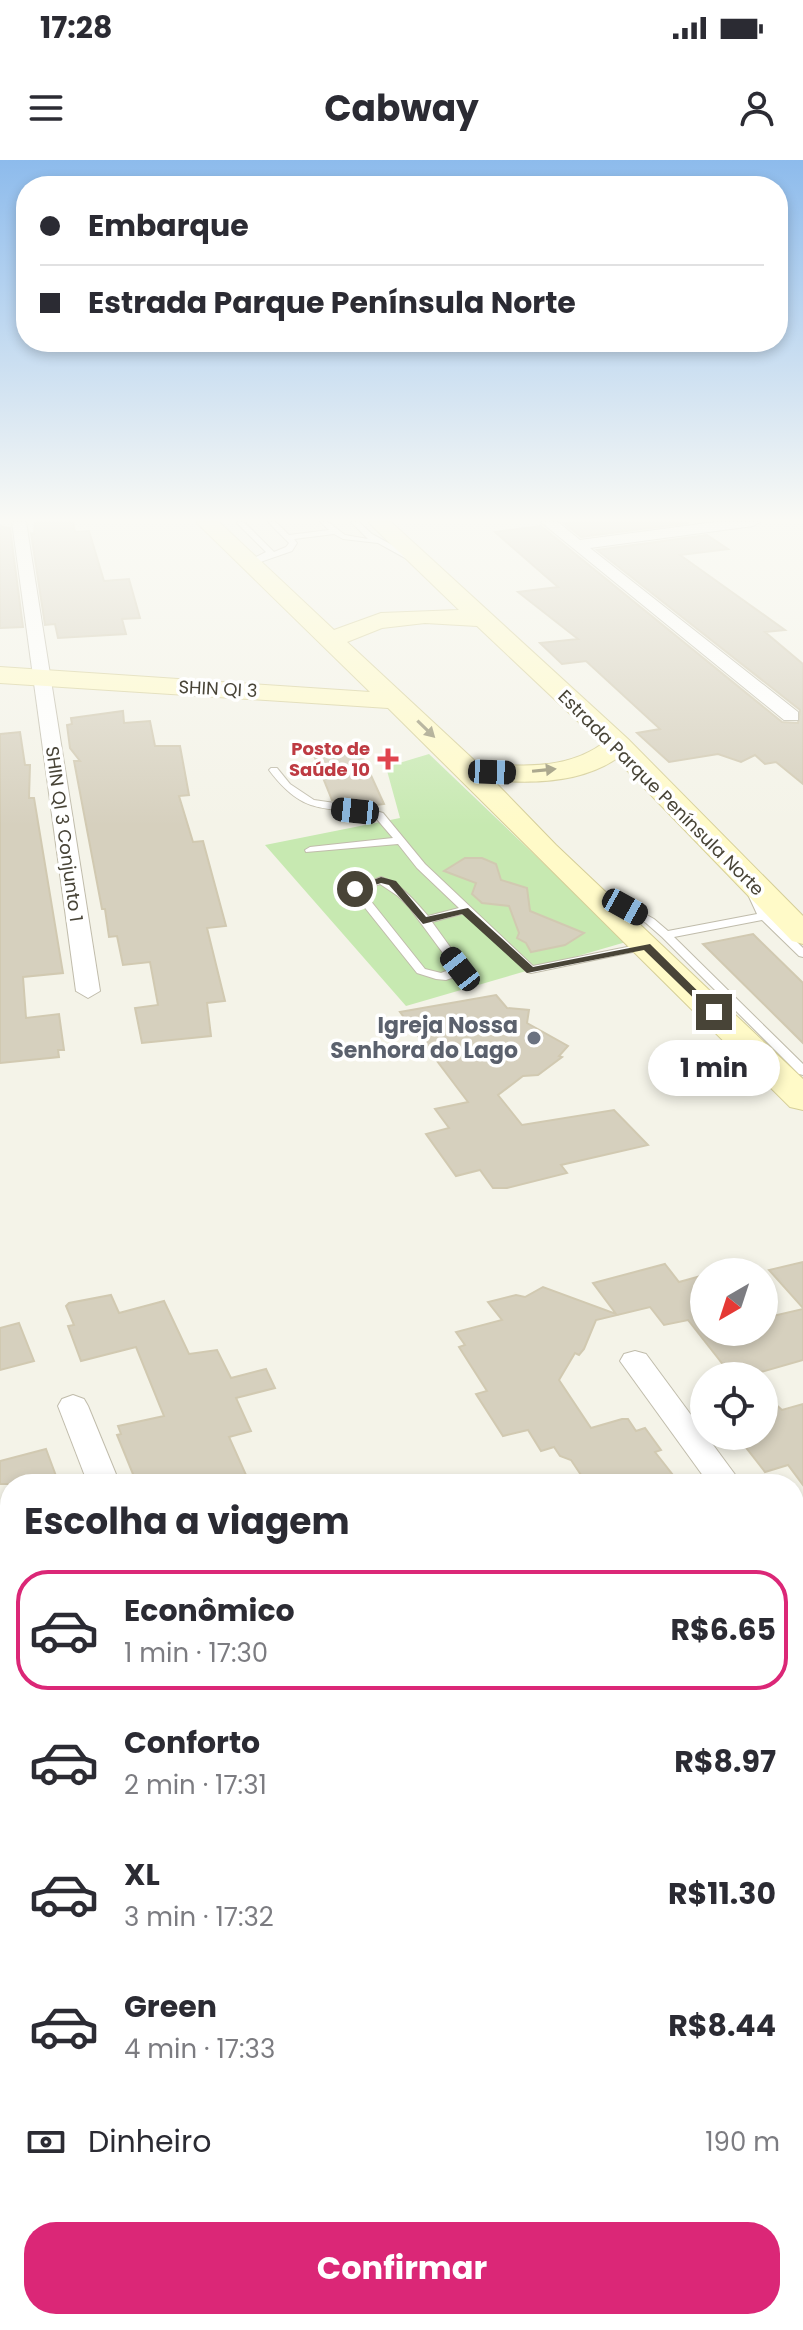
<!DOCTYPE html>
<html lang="pt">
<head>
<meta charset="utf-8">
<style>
	:root { --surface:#fff; --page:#f7f7f7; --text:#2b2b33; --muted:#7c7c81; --line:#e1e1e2; --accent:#db2777 }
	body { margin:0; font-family:Poppins,sans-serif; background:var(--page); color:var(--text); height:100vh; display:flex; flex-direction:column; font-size:30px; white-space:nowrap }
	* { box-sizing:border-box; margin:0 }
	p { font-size:26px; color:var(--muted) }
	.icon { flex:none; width:44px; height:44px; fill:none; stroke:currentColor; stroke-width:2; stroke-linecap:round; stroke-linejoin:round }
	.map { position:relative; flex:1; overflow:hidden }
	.side { position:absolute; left:0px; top:1314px; width:804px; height:856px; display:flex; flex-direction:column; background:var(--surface); border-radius:32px 32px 0 0; box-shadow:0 4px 12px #0003 }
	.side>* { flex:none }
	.banner { position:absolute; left:16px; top:16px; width:772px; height:176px; border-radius:32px; box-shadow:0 4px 12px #0003; display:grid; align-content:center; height:176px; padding:0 24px; background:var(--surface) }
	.needle { width:52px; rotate:219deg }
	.buttons { position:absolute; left:690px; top:1098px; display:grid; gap:16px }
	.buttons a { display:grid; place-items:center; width:88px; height:88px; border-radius:50%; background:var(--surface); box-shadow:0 4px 12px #0003; font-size:40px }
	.end { position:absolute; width:36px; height:36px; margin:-18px; border:10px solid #484437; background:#fff; box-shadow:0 0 0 4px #fff }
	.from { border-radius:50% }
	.bubble { position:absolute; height:56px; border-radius:28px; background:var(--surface); box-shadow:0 4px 12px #0003; font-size:26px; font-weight:700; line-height:56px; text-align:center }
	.car { position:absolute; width:24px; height:48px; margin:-24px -12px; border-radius:10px; box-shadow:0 0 6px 2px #0007; background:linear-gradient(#222 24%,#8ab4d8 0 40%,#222 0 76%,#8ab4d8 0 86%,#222 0) }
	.banner b { display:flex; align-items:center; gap:28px; height:76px; font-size:30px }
	.banner b+b { border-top:2px solid var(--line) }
	.banner i { width:20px; height:20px; background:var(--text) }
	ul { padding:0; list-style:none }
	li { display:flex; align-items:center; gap:24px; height:120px; margin:0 16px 12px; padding:0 8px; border:4px solid transparent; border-radius:32px }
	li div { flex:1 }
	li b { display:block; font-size:30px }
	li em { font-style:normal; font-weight:700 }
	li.selected { border-color:var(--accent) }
	li>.icon { width:72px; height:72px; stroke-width:1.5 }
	h2 { padding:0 24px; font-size:36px; line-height:96px }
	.pay { display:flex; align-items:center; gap:20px; height:88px; padding:0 24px; font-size:30px }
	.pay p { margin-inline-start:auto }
	.primary-button { display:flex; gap:16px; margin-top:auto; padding:16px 24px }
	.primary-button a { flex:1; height:92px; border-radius:32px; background:var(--accent); color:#fff; font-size:32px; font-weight:700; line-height:92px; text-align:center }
	.status { display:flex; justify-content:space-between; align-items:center; height:56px; padding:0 40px; background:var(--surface); direction:ltr }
	.status svg { height:22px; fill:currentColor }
	header { display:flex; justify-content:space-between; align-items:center; height:104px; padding:0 24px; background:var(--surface); font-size:36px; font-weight:700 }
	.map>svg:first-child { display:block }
	.green { fill:#c7e9b1 }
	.building { fill:#d6d0be; stroke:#d1c9b1; stroke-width:2 }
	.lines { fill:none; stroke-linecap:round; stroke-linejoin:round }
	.lane-casing { stroke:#c0bcab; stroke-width:2 }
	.street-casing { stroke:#c0bcab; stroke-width:2 }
	.secondary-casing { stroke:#d5ce98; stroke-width:2 }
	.lane { fill:#fff; fill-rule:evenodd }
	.street { fill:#fff; fill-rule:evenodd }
	.secondary { fill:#fffac8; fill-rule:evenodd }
	.oneway { fill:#9a9678 }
	.route { fill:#484437 }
	.health-dot { fill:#e0444e; stroke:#fff; stroke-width:3 }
	.worship-dot { fill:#6b7280; stroke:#fff; stroke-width:3 }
	.labels { text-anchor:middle; stroke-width:7; stroke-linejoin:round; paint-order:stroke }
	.far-street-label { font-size:18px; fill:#484437; stroke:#fff }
	.far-health-label { font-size:18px; font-weight:bold; fill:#be3a42; stroke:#fff; text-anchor:end }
	.worship-label { font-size:22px; font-weight:bold; fill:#5b616d; stroke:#fff; text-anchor:end }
</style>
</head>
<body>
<div class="status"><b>17:28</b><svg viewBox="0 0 49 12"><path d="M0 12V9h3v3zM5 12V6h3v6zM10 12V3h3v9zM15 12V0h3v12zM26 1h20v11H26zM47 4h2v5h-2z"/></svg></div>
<header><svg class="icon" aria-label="menu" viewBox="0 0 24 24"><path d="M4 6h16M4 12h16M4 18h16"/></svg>Cabway<svg class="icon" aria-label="person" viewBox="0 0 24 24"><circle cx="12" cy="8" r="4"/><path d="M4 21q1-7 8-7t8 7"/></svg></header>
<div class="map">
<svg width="803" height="2170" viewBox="0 0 803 2170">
	<rect width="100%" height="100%" fill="#f4f3e8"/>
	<polygon class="green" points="429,594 626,782 406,846 265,685 400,658 386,607"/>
	<g class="building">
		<polygon points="35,362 73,362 75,372 89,371 104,421 129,419 140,458 122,459 126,474 58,478 55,464 45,465 31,373 34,374"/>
		<polygon points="572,362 688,362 688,363 581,377 564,363"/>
		<polygon points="0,366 10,368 23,467 0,468"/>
		<polygon points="541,366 782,562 798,563 800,550 597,390 707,375 728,389 680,395 785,470 765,472 803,504 803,624 776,602 765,604 755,595 741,602 718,594 669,602 637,573 660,569 586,501 562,504 540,483 578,479 518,432 558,427 495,372"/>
		<polygon points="123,551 124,563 150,561 155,586 180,586 189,635 179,636 193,682 203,681 226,766 207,768 225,841 207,843 211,876 142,883 135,848 158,845 150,802 123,805 117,776 109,777 105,749 102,749 74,601 80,601 70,588 67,565 72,564 71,558"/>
		<polygon points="20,572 25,605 30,605 29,638 34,638 63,813 23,817 26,858 59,854 64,890 58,890 59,897 0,903 0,574"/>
		<polygon points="359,589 384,644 369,646 332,640 313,593"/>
		<polygon points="465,698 482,698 496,704 501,720 527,728 530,751 584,773 565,785 531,792 526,783 517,778 519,773 509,746 482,743 472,734 476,723 444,711"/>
		<polygon points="753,774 803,823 803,883 703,784"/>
		<polygon points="496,835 507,848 529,850 527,863 568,886 559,896 562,897 538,915 523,916 498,935 522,965 614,950 648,985 561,1005 567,1013 507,1028 493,1028 480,1010 456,1016 426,974 449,968 435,949 468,942 400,852"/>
		<polygon points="803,1102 803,1148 769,1110"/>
		<polygon points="665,1104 679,1122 704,1115 704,1172 764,1172 764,1158 803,1149 803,1200 747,1216 732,1216 688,1160 664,1165 650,1147 596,1160 584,1189 579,1195 575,1193 559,1220 591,1268 622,1259 628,1259 636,1271 645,1268 661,1290 655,1292 680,1324 587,1324 571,1300 560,1296 554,1287 541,1291 528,1270 503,1276 476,1234 487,1231 459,1187 465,1185 456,1172 502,1160 488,1142 516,1135 525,1137 543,1127 616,1154 593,1123"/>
		<polygon points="111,1135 119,1153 164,1141 189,1194 217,1190 231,1218 266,1209 275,1228 236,1238 251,1271 229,1277 250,1324 137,1324 117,1275 121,1274 118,1266 164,1256 136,1187 81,1201 68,1166 74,1165 66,1146 69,1143"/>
		<polygon points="19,1163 34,1201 0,1210 0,1168"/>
		<polygon points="764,1234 782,1250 803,1244 803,1325 788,1305 765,1312 737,1276 764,1276"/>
		<polygon points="46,1289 59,1324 0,1324 0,1301"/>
	</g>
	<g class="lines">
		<g class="lane-casing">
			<g id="lane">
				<polygon points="236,362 244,362 274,392 286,387 289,383 268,362 276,362 289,375 329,370 320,362 328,362 345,375 368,379 351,362 359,362 372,374 414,397 407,399 378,383 343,379 334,374 294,379 297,383 292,391 249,406 245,404 246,402 266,392"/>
				<path d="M271 608H277L290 624 314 640 362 647 383 653 425 704 533 806 647 783 653 786 647 789 531 813 527 812 465 753 432 762 466 809 460 815 446 820 436 819 417 813 350 729 381 717C401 724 414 740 428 756L459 748 417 708 398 684 306 692 305 690 310 687 393 678 375 657C324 643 306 659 269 610ZM380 724 398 736 409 747 454 808 441 813 425 809 362 730Z"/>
				<polygon points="750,725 755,728 769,754 803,788 803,797 799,796 762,760 674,777 803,904 803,915 799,914 662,777 646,763 595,733 600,730 604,731 654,759 668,771 757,754 745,728"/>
			</g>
		</g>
		<g class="street-casing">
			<g id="street">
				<polygon points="12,362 26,362 100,831 88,838 76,831"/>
				<polygon points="541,362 558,362 580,380 715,362 760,362 753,366 590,388 798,552 798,560 784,560"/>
				<polygon points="635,1191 646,1194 742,1324 709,1324 620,1201 624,1194"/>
				<polygon points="73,1235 84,1239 88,1246 120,1324 88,1324 58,1246 62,1239"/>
				<polygon points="794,1402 803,1405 803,1440 794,1437"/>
				<polygon points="803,1995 803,2040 794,2043 794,1998"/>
				<polygon points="424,2160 491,2160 487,2170 420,2170"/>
			</g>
		</g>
		<g class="secondary-casing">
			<path id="secondary" d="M196 362H219L334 470 381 453 459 450 368 362H391L628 579 803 756V784L792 781 616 599C582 622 533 624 493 620L556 685 803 919V950L790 947 388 548 0 523V507L370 532ZM425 463 477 466 602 584C566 610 516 608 475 601L347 482 382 468Z"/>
		</g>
		<use href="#lane" class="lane"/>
		<use href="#street" class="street"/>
		<use href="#secondary" class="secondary"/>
	</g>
	<defs><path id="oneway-solid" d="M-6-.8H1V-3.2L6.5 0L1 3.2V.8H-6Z" transform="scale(2)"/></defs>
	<g class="oneway">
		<use href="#oneway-solid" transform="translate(426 569) rotate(44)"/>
		<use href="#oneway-solid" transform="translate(544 610) rotate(-6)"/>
	</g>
	<linearGradient id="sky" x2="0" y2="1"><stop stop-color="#8dbbec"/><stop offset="0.54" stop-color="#fafaf5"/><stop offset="1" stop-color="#fafaf5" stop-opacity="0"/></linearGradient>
	<rect width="803" height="666" fill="url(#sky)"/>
	<polygon class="route" points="381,717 396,721 426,757 468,748 533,807 650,784 719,852 710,854 644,790 527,813 462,754 423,764 389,725 381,723 355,732 350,729"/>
	<path class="health-dot" d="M384 587h8v8h8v8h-8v8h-8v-8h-8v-8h8z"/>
	<circle class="worship-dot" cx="534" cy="878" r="8"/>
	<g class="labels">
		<g class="far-street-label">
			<text transform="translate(218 529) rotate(3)" y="6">SHIN QI 3</text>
			<text transform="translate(661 633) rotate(45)" y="6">Estrada Parque Península Norte</text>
			<text transform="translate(64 674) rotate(82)" y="6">SHIN QI 3 Conjunto 1</text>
		</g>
		<g class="far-health-label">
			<text x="370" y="595">Posto de<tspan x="370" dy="21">Saúde 10</tspan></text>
		</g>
		<g class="worship-label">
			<text x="518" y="873">Igreja Nossa<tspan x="518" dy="25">Senhora do Lago</tspan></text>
		</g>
	</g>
</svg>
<div class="buttons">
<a><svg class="needle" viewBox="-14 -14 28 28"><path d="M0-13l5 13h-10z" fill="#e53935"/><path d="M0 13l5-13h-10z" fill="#7c7c81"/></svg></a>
<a><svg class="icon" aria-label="locate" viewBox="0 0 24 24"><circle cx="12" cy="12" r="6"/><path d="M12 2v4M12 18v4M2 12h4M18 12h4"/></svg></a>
</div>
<i class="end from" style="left:355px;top:729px"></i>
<i class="end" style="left:714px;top:852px"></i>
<div class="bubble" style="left:648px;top:880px;width:132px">1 min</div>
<i class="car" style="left:492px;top:612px;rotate:92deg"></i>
<i class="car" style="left:355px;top:651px;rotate:276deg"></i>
<i class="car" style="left:625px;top:747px;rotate:119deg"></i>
<i class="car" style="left:460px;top:809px;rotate:322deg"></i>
<div class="banner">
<b><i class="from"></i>Embarque</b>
<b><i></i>Estrada Parque Península Norte</b>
</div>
<section class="side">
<h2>Escolha a viagem</h2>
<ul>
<li class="selected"><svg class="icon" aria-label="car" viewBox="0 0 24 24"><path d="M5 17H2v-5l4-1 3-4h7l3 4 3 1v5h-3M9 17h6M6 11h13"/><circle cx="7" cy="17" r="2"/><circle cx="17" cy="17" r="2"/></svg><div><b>Econômico</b><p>1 min · 17:30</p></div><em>R$6.65</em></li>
<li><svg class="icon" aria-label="car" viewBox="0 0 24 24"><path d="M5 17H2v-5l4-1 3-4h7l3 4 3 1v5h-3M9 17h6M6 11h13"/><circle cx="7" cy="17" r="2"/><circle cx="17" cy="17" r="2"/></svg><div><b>Conforto</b><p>2 min · 17:31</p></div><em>R$8.97</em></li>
<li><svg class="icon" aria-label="car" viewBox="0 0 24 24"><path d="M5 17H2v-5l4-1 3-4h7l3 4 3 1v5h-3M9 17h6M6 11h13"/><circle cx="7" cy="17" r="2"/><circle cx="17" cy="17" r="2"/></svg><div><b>XL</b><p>3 min · 17:32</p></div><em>R$11.30</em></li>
<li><svg class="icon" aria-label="car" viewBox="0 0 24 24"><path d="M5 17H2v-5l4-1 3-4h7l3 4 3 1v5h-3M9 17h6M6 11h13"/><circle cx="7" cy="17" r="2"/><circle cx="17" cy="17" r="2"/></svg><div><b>Green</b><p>4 min · 17:33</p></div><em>R$8.44</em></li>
</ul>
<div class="pay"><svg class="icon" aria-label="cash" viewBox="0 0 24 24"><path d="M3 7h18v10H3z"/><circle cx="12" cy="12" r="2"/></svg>Dinheiro<p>190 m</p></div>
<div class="primary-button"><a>Confirmar</a></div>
</section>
</div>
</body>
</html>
